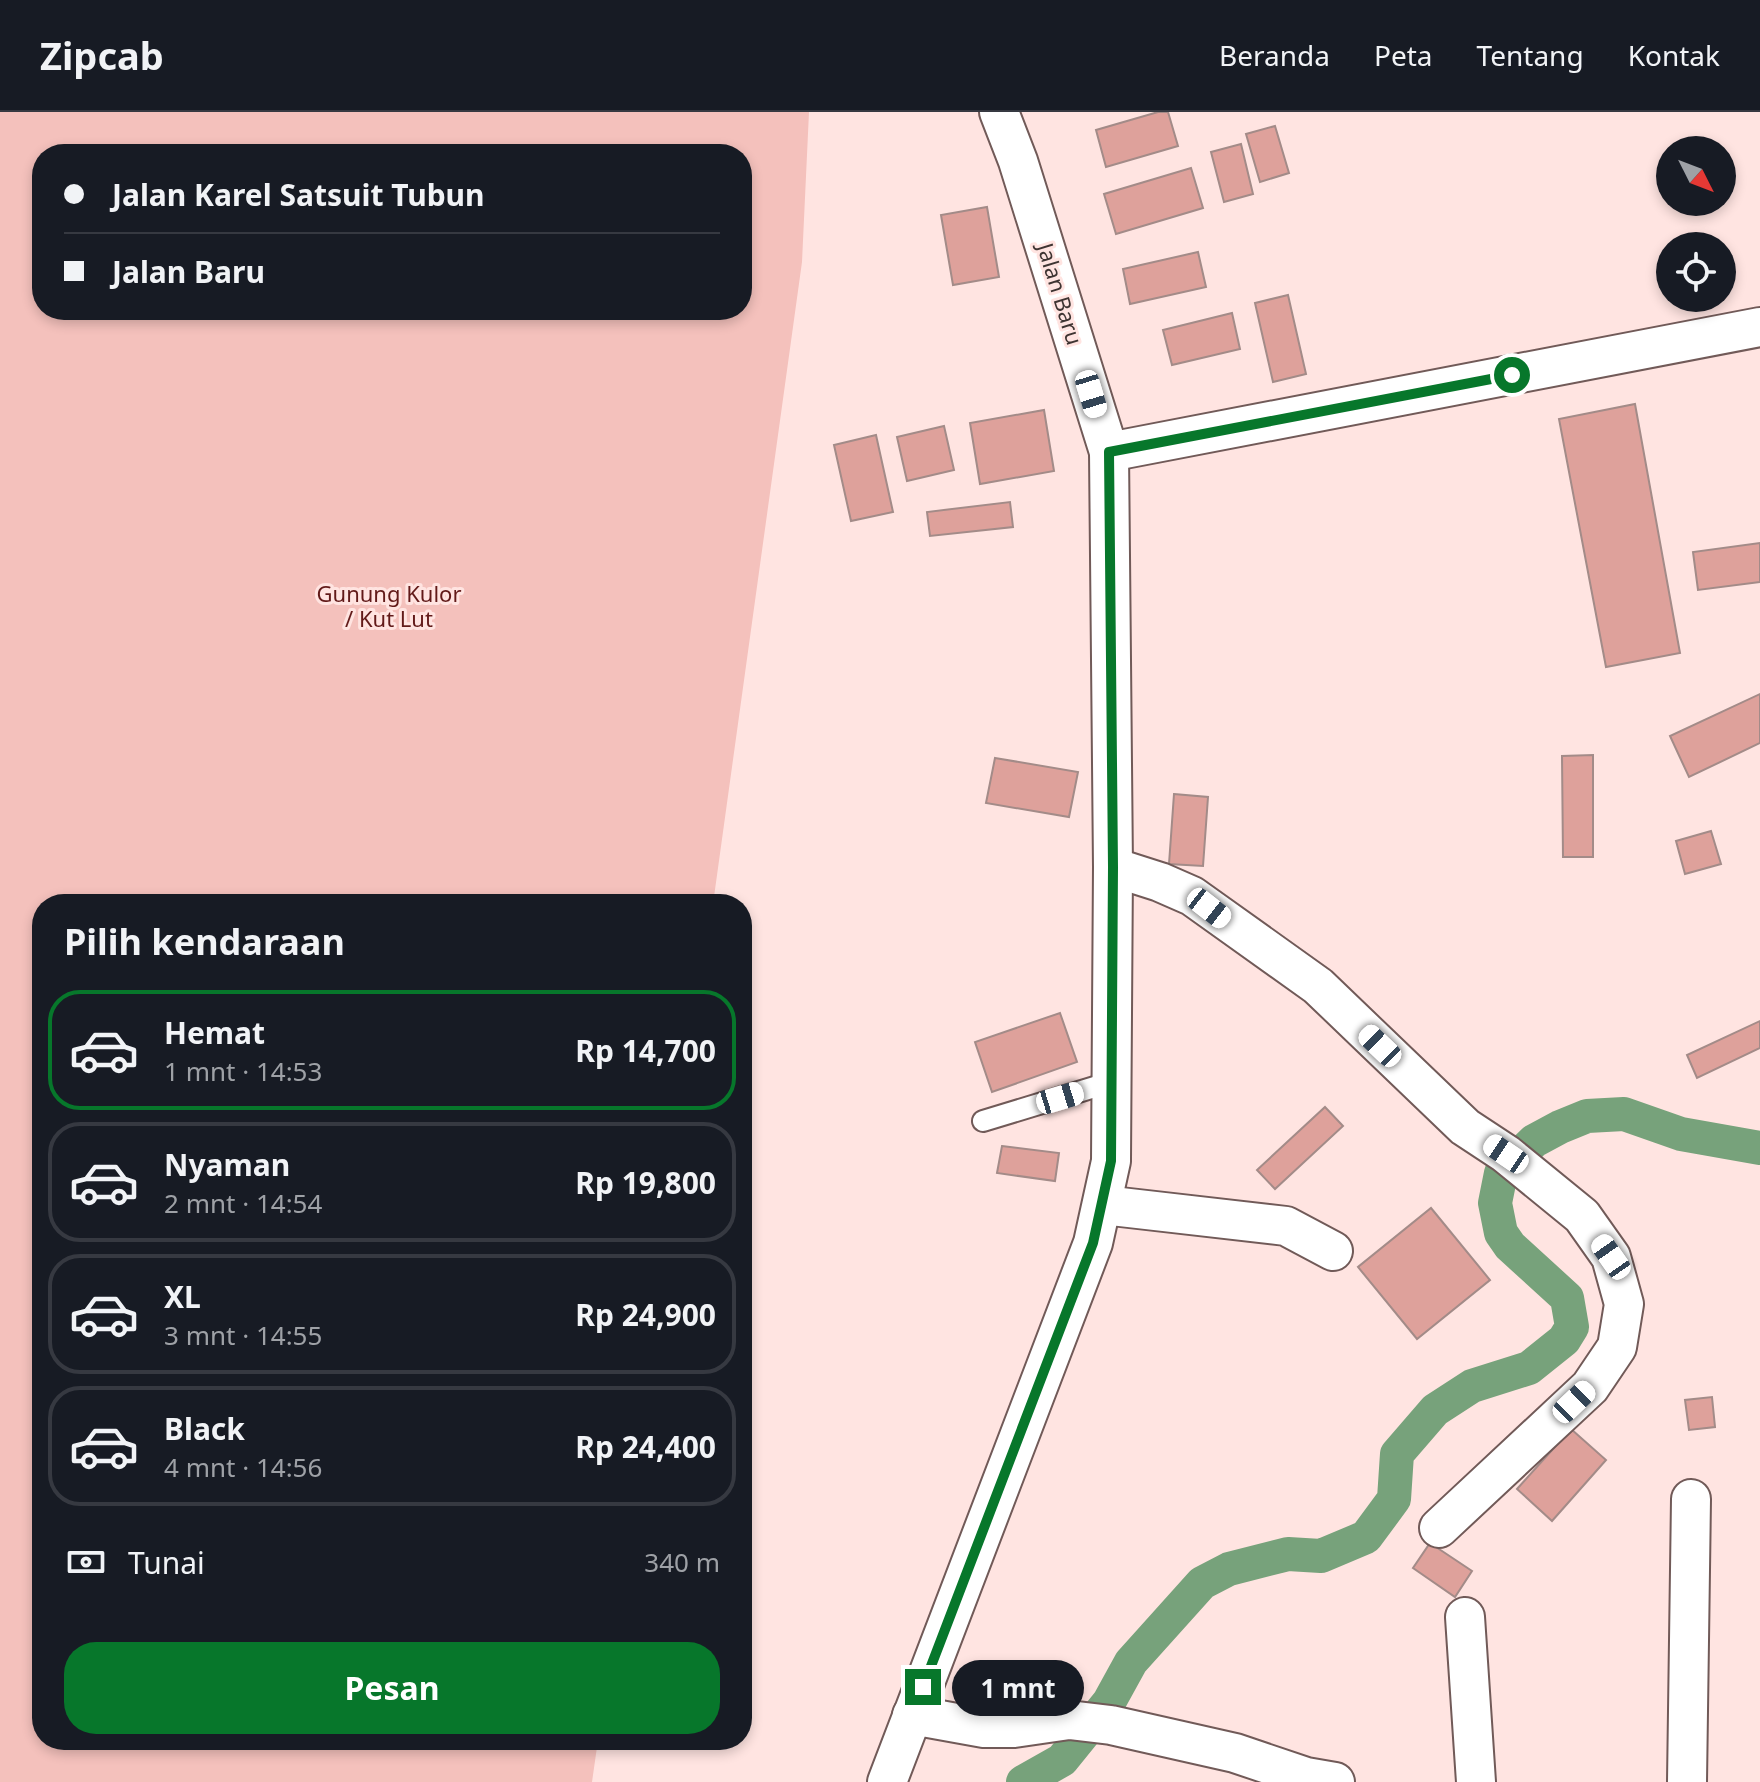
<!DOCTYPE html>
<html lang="id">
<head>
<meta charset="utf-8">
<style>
	:root { --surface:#171b24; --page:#20242c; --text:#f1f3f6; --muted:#9ea1a6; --line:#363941; --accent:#07772b }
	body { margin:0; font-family:"Noto Sans",sans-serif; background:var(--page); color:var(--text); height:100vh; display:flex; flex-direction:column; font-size:30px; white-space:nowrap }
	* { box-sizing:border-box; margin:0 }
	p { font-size:26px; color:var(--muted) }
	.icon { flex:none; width:44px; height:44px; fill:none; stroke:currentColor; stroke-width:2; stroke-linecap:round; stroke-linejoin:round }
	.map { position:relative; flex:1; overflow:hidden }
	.panel { position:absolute; left:32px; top:782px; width:720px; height:856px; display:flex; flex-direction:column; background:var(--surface); border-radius:32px; box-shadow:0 4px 12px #0003 }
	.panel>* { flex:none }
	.banner { position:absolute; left:32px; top:32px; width:720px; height:176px; border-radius:32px; box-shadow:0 4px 12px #0003; display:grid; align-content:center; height:176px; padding:0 32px; background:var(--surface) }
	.needle { width:52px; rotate:132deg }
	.controls { position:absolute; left:1656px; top:24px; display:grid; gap:16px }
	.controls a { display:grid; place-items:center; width:80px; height:80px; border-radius:50%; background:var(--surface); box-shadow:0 4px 12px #0003; font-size:40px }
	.end { position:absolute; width:36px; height:36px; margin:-18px; border:10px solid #07772b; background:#fff; box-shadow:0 0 0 4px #fff }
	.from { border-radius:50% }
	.bubble { position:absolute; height:56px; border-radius:28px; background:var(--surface); box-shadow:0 4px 12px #0003; font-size:26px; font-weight:700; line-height:56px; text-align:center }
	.car { position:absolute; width:24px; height:48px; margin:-24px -12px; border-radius:10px; box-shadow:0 0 6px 2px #0007; background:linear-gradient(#fff 24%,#345 0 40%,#fff 0 76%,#345 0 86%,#fff 0) }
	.banner b { display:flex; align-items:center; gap:28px; height:76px; font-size:30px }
	.banner b+b { border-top:2px solid var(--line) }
	.banner i { width:20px; height:20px; background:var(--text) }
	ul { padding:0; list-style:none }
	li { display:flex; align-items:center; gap:24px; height:120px; margin:0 16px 12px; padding:0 16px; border:4px solid var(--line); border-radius:32px }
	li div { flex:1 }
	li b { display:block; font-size:30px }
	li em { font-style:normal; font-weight:700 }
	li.current { border-color:var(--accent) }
	li>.icon { width:72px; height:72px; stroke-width:1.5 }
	h2 { padding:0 32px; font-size:36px; line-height:96px }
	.pay { display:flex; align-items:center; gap:20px; height:88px; padding:0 32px; font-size:30px }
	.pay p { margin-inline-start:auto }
	.action { display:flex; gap:16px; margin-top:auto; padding:16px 32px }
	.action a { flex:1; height:92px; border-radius:32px; background:var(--accent); color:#fff; font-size:32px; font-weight:700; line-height:92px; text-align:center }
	header { display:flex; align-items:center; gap:48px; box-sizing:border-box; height:112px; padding:0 40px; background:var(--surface); border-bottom:2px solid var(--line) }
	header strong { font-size:38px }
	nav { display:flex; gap:44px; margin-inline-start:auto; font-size:28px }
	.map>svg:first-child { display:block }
	.green { fill:#f4c1bc; fill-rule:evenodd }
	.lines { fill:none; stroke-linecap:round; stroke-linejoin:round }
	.canal { stroke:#77a27b; stroke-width:34 }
	.building { fill:#dea19b; stroke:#a38b88; stroke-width:2 }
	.lane-casing { stroke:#715a58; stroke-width:24 }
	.street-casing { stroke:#715a58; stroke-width:42 }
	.lane { stroke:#fff; stroke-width:20 }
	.street { stroke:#fff; stroke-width:38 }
	.route { stroke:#07772b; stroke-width:10 }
	.labels { text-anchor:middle; stroke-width:6; stroke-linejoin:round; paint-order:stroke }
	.street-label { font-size:22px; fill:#3e3432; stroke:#ffe4e1 }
	.park-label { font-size:22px; fill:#621a19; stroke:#ffe4e1 }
</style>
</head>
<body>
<header>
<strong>Zipcab</strong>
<nav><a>Beranda</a><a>Peta</a><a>Tentang</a><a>Kontak</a></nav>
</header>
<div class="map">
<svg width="1760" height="1670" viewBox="0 0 1760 1670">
	<rect width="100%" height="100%" fill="#ffe4e1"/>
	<path class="green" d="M0 0H809L802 150 713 792H42V1628H598L592 1670H0ZM42 42H742V198H42Z"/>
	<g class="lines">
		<polyline class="canal" points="1023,1670 1062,1648 1109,1590 1131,1550 1202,1471 1229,1457 1288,1442 1321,1444 1366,1425 1394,1387 1397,1342 1435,1298 1472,1274 1529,1256 1564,1228 1572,1215 1567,1186 1510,1134 1501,1121 1495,1091 1501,1061 1534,1029 1560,1015 1587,1004 1624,1002 1681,1022 1760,1036"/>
	</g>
	<g class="building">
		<polygon points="1158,0 1168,0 1178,34 1106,55 1096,18"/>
		<polygon points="1275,14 1289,61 1260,70 1246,22"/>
		<polygon points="1241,32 1253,82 1224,90 1211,40"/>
		<polygon points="1191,56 1203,96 1116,122 1104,82"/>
		<polygon points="987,95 999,165 953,173 941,103"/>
		<polygon points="1198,140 1206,175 1130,192 1123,157"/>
		<polygon points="1288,183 1306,262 1273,270 1255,191"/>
		<polygon points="1232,201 1240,237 1172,253 1163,218"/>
		<polygon points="1635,292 1680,541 1606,555 1559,307"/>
		<polygon points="1044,298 1054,359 980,372 970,311"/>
		<polygon points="944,314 954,358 907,369 897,325"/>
		<polygon points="876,323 893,400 851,409 834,333"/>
		<polygon points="1010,390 1013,415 930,424 927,400"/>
		<polygon points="1760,431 1760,470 1698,478 1693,440"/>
		<polygon points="1760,582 1760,631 1689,665 1670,624"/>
		<polygon points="1593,643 1593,745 1563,745 1562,644"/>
		<polygon points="995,646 1078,660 1069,705 986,691"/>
		<polygon points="1174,682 1208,685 1203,754 1169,752"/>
		<polygon points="1711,719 1721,752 1685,762 1676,729"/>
		<polygon points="1060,901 1077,950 992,980 975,930"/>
		<polygon points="1760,909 1760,936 1697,966 1687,943"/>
		<polygon points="1325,995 1343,1014 1275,1077 1257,1058"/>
		<polygon points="1002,1034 1059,1041 1055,1069 997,1061"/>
		<polygon points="1431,1096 1490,1168 1417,1227 1358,1155"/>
		<polygon points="1712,1285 1715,1315 1689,1318 1685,1288"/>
		<polygon points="1571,1317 1606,1348 1552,1409 1517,1377"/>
		<polygon points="1430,1431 1472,1459 1455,1485 1413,1456"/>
	</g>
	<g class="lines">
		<g class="lane-casing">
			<polyline id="lane" points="983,1009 1111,970"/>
		</g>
		<g class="street-casing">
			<g id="street">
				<polyline points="1109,340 1760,215"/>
				<polyline points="1113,755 1160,770 1192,784 1318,874 1465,1015 1506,1042 1582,1104 1611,1145 1624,1192 1617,1235 1590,1275 1439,1416"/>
				<polyline points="1103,1093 1286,1114 1333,1139"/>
				<polyline points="1465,1505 1476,1670"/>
				<polyline points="912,1603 984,1616 1014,1616 1069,1608 1111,1613 1235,1641 1306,1665 1335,1670"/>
				<polyline points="887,1670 1093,1131 1111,1049 1113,755 1109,340 1018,49 999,0"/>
				<polyline points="1687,1670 1691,1387"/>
			</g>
		</g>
		<use href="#lane" class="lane"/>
		<use href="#street" class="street"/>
	</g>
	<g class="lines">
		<polyline class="route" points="923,1575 1093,1131 1111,1049 1113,755 1109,340 1512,263"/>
	</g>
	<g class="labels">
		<g class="street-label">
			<text transform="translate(1060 182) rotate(73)" y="8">Jalan Baru</text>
		</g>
		<g class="park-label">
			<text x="389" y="490">Gunung Kulor<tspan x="389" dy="25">/ Kut Lut</tspan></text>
		</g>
	</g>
</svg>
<div class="controls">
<a><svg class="needle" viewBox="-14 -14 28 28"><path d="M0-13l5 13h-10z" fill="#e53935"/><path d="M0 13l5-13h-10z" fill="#9ea1a6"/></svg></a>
<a><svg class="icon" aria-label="locate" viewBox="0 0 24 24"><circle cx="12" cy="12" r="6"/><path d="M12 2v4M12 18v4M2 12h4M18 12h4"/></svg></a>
</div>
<i class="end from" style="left:1512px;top:263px"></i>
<i class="end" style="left:923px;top:1575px"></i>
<div class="bubble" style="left:952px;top:1548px;width:132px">1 mnt</div>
<i class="car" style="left:1091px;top:282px;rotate:163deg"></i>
<i class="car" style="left:1209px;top:796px;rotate:128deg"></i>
<i class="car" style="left:1380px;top:934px;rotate:314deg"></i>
<i class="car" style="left:1060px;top:986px;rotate:73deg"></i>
<i class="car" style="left:1506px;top:1042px;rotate:304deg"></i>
<i class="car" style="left:1611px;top:1145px;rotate:325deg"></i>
<i class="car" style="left:1574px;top:1290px;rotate:46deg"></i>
<div class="banner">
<b><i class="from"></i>Jalan Karel Satsuit Tubun</b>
<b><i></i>Jalan Baru</b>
</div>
<section class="panel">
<h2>Pilih kendaraan</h2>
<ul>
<li class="current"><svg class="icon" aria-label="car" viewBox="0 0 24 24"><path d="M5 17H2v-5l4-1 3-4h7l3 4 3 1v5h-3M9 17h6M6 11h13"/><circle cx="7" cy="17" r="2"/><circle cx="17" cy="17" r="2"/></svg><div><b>Hemat</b><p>1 mnt · 14:53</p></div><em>Rp 14,700</em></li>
<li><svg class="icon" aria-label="car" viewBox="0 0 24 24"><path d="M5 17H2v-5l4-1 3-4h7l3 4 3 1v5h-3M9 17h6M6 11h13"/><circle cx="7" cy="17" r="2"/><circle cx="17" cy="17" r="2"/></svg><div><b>Nyaman</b><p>2 mnt · 14:54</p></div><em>Rp 19,800</em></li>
<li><svg class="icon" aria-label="car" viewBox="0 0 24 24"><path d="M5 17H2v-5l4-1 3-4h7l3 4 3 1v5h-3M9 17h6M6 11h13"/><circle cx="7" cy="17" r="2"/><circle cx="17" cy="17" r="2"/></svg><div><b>XL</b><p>3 mnt · 14:55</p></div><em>Rp 24,900</em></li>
<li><svg class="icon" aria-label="car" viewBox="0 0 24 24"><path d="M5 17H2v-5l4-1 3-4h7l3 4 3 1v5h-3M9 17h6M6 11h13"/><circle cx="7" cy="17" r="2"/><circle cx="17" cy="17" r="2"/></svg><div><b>Black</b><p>4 mnt · 14:56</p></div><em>Rp 24,400</em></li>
</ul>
<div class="pay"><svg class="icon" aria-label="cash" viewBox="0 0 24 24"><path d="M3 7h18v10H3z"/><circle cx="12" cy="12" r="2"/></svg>Tunai<p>340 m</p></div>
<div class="action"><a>Pesan</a></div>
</section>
</div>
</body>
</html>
